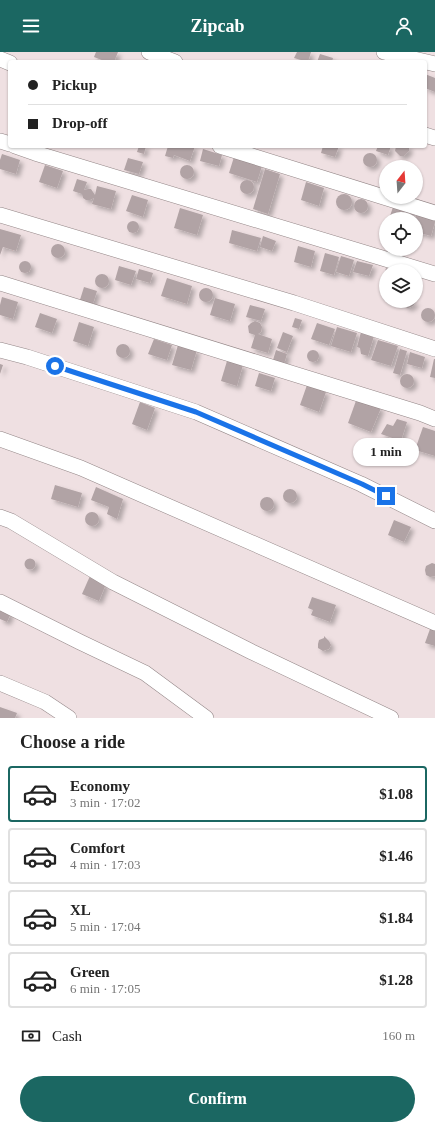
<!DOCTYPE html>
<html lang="en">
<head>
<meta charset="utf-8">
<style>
	:root { --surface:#fff; --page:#f2f2f2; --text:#222; --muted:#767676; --line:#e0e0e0; --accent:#1b6762 }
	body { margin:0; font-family:"Times New Roman",serif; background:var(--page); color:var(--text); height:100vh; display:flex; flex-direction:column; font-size:15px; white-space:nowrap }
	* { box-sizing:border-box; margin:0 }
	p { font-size:13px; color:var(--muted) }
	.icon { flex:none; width:22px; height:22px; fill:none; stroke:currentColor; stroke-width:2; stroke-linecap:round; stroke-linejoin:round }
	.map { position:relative; height:666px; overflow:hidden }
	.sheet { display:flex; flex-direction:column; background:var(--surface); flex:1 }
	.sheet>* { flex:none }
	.top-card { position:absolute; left:8px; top:8px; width:419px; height:88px; border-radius:4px; box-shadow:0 1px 3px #0004; display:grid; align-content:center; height:88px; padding:0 20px; background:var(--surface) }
	.needle { width:26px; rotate:17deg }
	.controls { position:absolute; left:379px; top:108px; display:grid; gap:8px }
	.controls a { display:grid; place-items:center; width:44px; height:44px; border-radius:50%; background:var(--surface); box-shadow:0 1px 3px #0004; font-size:20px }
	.end { position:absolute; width:18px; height:18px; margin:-9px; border:5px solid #1a73e8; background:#fff; box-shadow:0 0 0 2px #fff }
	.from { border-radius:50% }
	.bubble { position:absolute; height:28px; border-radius:14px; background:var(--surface); box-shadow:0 1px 3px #0004; font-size:13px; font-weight:800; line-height:28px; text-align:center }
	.top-card b { display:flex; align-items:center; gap:14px; height:38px; font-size:15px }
	.top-card b+b { border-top:1px solid var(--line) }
	.top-card i { width:10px; height:10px; background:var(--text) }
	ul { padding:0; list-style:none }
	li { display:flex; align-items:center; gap:12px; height:56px; margin:0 8px 6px; padding:0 12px; border:2px solid var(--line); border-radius:4px }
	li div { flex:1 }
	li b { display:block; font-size:15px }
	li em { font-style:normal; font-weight:800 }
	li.current { border-color:var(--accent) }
	li>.icon { width:36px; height:36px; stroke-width:1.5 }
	h2 { padding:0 20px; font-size:18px; line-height:48px }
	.pay { display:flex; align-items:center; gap:10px; height:44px; padding:0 20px; font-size:15px }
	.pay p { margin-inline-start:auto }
	.cta { display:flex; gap:8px; margin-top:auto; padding:8px 20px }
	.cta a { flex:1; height:46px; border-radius:24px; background:var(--accent); color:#fff; font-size:16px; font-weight:800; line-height:46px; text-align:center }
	header { display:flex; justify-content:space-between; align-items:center; height:52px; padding:0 20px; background:var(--accent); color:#fff; font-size:18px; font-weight:800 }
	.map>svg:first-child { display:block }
	.building { fill:#b1a3a5; filter:url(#shadow) }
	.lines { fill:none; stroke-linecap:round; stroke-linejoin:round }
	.street-casing { stroke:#938687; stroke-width:16 }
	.street { stroke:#fff; stroke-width:15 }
	.route { stroke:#1a73e8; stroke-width:5 }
</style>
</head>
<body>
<header><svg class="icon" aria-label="menu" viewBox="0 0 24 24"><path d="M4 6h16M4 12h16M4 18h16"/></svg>Zipcab<svg class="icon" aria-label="person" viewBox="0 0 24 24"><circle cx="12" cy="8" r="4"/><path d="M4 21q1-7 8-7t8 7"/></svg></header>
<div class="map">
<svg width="435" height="666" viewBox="0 0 435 666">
	<defs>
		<filter id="shadow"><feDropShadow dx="3.5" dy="3.5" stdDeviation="2" flood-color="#0004"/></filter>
	</defs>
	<rect width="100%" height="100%" fill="#efe0e2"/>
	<g class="building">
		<polygon points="96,0 118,0 114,10 107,10 94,5"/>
		<polygon points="297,0 311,0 308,10 294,6"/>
		<polygon points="320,2 333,6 332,10 317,10"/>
		<polygon points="425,22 435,26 435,40 425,36"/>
		<polygon points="139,94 146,94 144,102 137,100"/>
		<polygon points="168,94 195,94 190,109 174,103 173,106 165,104"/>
		<polygon points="323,94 339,94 335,105 321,101"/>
		<polygon points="378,94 391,94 388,103 376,99"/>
		<polygon points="396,94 409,94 409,99 404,104 400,104 395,99"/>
		<polygon points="203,97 222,103 219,114 200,109"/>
		<circle cx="370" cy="108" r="7"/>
		<polygon points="2,102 20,108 16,122 0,117 0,108"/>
		<polygon points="234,105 262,114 257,130 229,121"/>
		<polygon points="128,106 143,110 139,122 124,118"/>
		<polygon points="45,113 63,119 57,136 39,130"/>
		<circle cx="187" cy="120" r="7"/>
		<polygon points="265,117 280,122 268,162 253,157"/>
		<polygon points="77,127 87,130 84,138 88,137 91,137 95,143 97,134 116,139 111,157 92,152 94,146 90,148 86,148 83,146 82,142 73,139"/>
		<circle cx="247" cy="135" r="7"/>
		<polygon points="306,130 324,136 319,154 301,148"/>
		<circle cx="344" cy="150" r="8"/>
		<polygon points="132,143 148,148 143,165 126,159"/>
		<circle cx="361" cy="154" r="7"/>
		<polygon points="394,152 415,158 413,167 389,167"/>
		<polygon points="180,156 203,163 197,183 174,176"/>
		<polygon points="417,159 435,164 435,170 431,184 416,180 416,167 415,167"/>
		<circle cx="133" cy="175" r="6"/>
		<polygon points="0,177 21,183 16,199 3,195 0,203"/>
		<polygon points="232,178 261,186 257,199 229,191"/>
		<polygon points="263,184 276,189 272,199 260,195"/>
		<circle cx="58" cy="199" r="7"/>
		<polygon points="298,194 315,199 311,215 294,210"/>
		<polygon points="325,201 339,205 334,223 320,219"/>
		<polygon points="341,204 354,208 349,224 336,220"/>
		<circle cx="25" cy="215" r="6"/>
		<polygon points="357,209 373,213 369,224 353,220"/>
		<polygon points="119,214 136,219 131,233 115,228"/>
		<polygon points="386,216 396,219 386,219 386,235 381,233"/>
		<polygon points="139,217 153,221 150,231 136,227"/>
		<circle cx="102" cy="229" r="7"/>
		<polygon points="167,226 192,234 187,252 161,244"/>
		<polygon points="84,235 97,239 92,255 79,251"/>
		<circle cx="206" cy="243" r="7"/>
		<polygon points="2,245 18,250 13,267 0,263 0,253"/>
		<polygon points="215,246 235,252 230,269 210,263"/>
		<polygon points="401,249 416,249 413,254 408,256 404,254"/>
		<polygon points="250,253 265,257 261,269 246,265"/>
		<circle cx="428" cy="263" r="7"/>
		<polygon points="40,261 57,267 52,281 35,275"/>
		<polygon points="295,266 302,268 299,277 292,275"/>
		<polygon points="255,269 260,271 262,275 261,280 258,282 272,287 268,301 251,296 255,283 249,281 248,274 251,271"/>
		<polygon points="79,270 94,275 88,294 73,289"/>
		<polygon points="317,271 335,277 329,293 311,287"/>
		<polygon points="337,275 357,281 351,300 331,294"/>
		<polygon points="283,280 293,284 287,300 277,296"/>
		<polygon points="361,280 374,284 368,304 361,302 360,296 357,295"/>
		<polygon points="154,287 172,293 167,308 148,302"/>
		<polygon points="378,288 398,294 391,314 371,308"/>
		<circle cx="123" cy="299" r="7"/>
		<polygon points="178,293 197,298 191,318 172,313"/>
		<polygon points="400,297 407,299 400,323 393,321"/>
		<polygon points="276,298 287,302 284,312 273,308"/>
		<circle cx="313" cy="304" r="6"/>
		<polygon points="410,300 425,305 422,316 407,312"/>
		<polygon points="434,307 435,307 435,326 430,325"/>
		<polygon points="227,309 243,313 237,334 221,329"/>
		<polygon points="0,312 3,313 0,322"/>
		<polygon points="259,321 275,326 271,339 255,334"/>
		<circle cx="407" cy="329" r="7"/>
		<polygon points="307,333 326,340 319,360 300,353"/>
		<polygon points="357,346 381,356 371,380 348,371"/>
		<polygon points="140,350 155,356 147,378 132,372"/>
		<polygon points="397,367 407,370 401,389 381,382 387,372 393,374"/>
		<polygon points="423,375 435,379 435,404 415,398"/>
		<polygon points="55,433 82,441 78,455 51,447"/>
		<polygon points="96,435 123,447 117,467 107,462 109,455 91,448"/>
		<circle cx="290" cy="444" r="7"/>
		<circle cx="267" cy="452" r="7"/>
		<circle cx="92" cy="467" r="7"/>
		<polygon points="394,468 411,475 404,490 388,483"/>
		<circle cx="30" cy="512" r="5.5"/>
		<polygon points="432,511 435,512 435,524 430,525 426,523 425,518 426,514"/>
		<polygon points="90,524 106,532 99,549 82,542"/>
		<polygon points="312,545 336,553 330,570 311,563 313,558 308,556"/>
		<polygon points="0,557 11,561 7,570 0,567"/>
		<polygon points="430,577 435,579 435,594 425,591"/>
		<polygon points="324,584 329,589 331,593 329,597 323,599 318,596 318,592 319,588 324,586"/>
		<polygon points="0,655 17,661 15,666 0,666"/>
	</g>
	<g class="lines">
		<g class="street-casing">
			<g id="street">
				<polyline points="149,0 175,10"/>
				<polyline points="384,0 435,12"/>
				<polyline points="0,7 10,11"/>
				<polyline points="425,83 435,86"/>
				<polyline points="0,89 10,92"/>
				<polyline points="15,94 35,101 435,222"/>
				<polyline points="220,94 435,161"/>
				<polyline points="0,163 294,251 435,297"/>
				<polyline points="0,231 420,361 435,367"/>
				<polyline points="0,298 27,305 196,360 361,432 435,469"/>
				<polyline points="0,387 81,416 435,571"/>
				<polyline points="0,465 11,469 113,530 252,600 391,666"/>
				<polyline points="0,550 80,590 145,621 206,666"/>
				<polyline points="0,631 45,650 69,666"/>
			</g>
		</g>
		<use href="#street" class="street"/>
	</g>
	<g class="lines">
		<polyline class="route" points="55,314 196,360 362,432 386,444"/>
	</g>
</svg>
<div class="controls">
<a><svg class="needle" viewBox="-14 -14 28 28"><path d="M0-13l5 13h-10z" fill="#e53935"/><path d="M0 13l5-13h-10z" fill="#767676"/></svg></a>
<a><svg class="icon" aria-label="locate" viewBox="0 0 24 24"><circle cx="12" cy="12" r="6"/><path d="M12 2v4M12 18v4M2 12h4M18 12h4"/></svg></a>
<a><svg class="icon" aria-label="layers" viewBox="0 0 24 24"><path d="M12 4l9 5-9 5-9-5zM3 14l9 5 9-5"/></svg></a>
</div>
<i class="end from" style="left:55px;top:314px"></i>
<i class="end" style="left:386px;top:444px"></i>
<div class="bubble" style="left:353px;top:386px;width:66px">1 min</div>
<div class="top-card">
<b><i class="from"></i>Pickup</b>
<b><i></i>Drop-off</b>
</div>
</div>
<section class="sheet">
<h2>Choose a ride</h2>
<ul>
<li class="current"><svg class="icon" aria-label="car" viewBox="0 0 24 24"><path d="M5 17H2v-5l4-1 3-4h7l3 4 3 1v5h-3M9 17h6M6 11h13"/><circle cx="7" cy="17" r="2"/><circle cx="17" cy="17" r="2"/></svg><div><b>Economy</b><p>3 min · 17:02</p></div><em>$1.08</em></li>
<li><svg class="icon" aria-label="car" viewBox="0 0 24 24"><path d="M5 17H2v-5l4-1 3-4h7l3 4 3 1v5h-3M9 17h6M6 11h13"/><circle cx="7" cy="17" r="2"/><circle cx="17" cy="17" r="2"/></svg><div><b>Comfort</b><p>4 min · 17:03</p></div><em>$1.46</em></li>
<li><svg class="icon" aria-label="car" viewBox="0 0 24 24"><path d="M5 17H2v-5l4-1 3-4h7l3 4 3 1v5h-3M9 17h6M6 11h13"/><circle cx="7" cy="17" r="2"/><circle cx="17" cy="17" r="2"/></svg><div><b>XL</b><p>5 min · 17:04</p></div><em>$1.84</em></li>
<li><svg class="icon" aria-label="car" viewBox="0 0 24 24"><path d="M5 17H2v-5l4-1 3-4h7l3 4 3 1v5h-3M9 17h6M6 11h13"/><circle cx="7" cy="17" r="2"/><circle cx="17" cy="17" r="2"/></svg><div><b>Green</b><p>6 min · 17:05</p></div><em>$1.28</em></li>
</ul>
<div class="pay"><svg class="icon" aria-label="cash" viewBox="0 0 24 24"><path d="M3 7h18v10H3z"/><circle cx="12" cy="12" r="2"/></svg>Cash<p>160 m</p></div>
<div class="cta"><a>Confirm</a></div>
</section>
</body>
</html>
